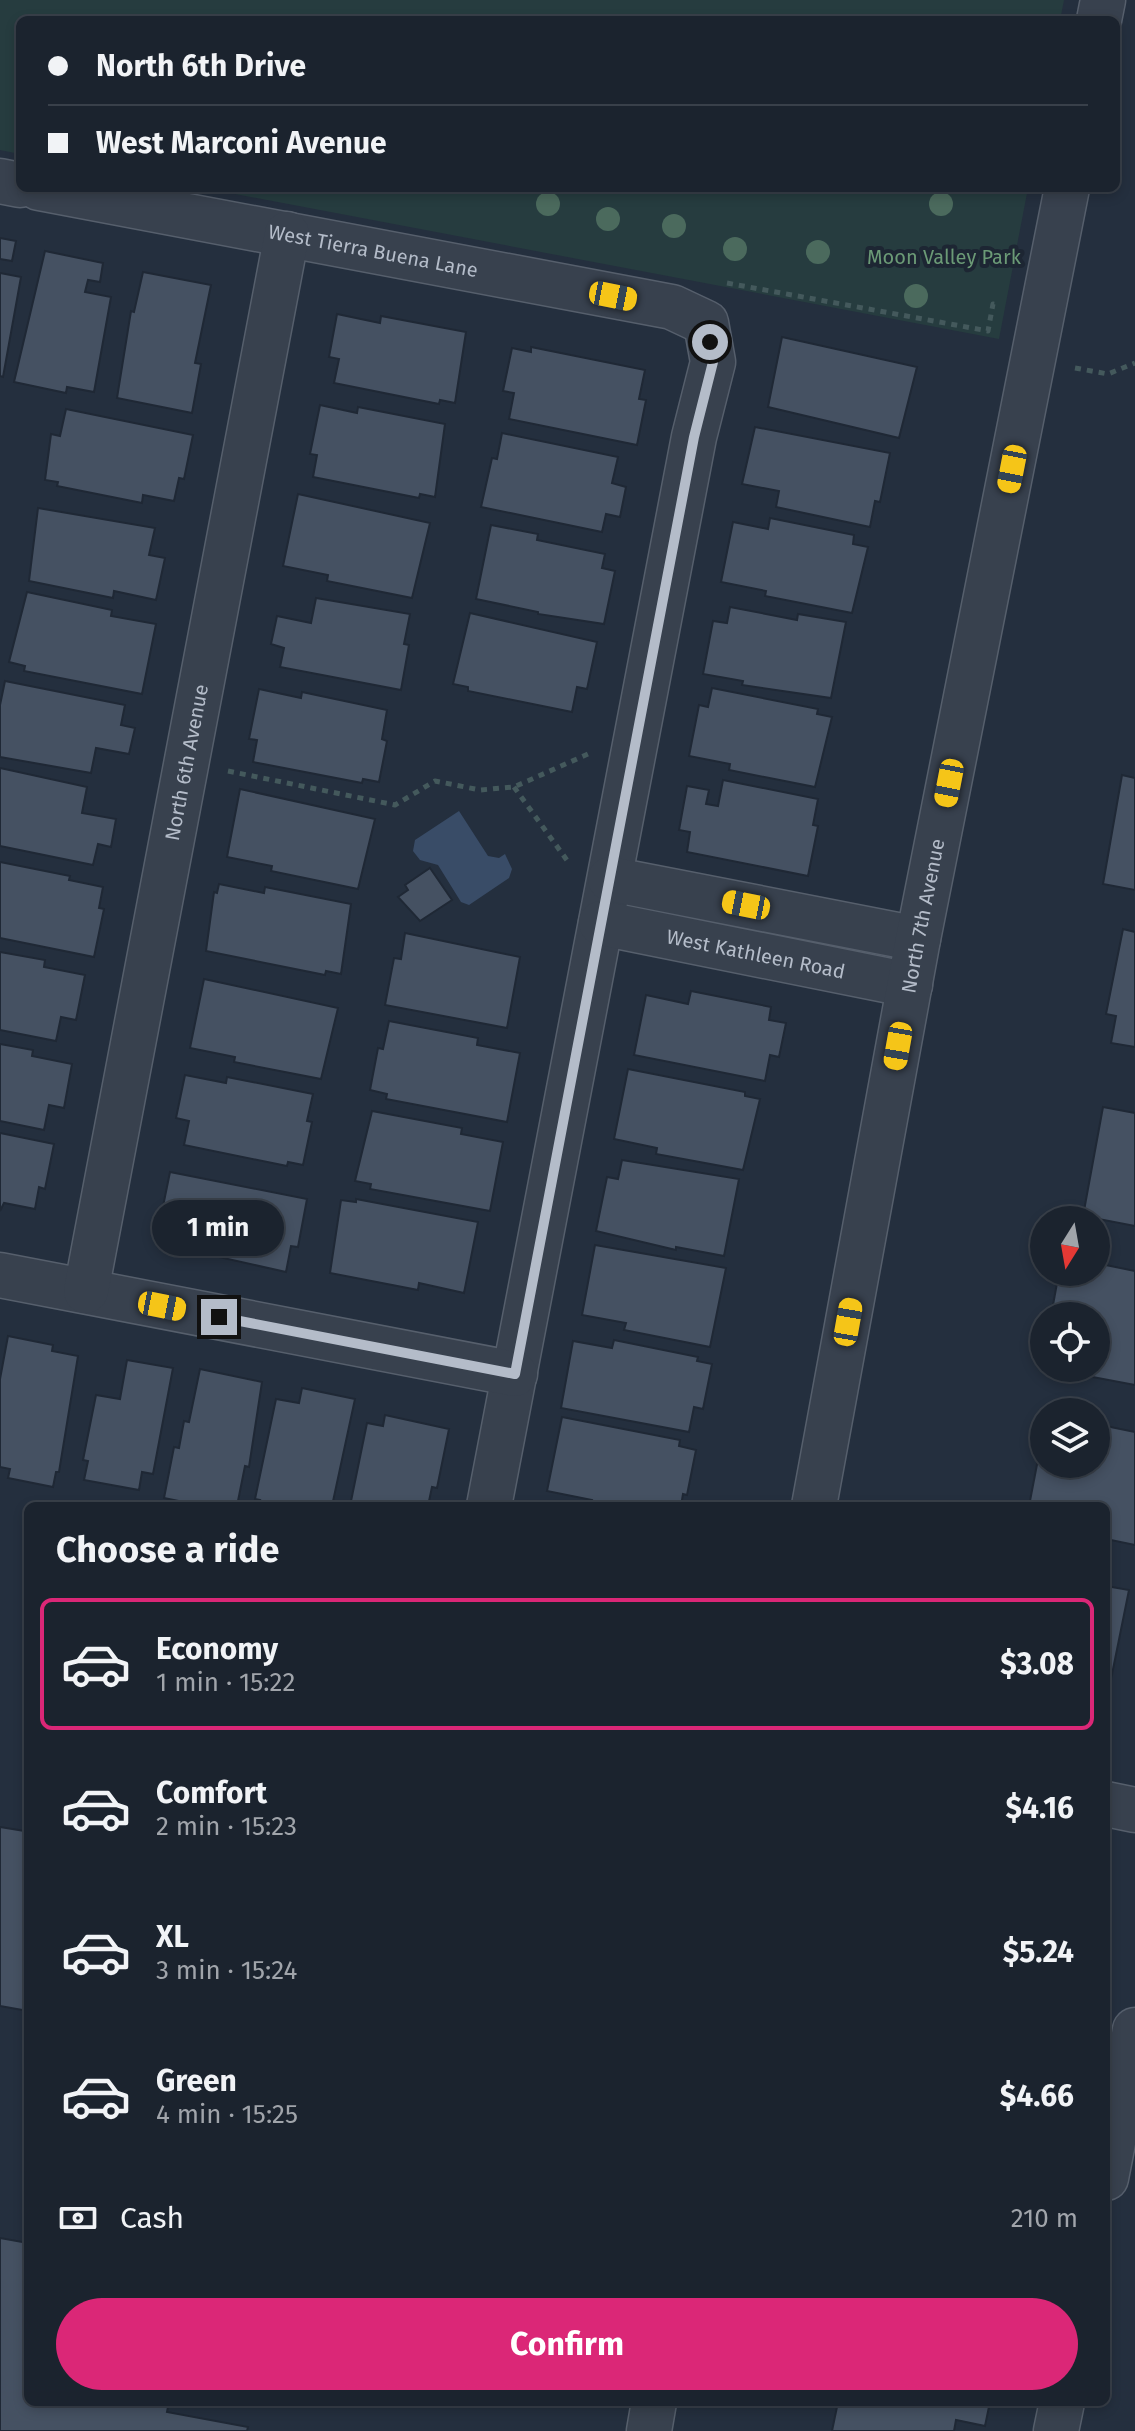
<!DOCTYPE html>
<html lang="en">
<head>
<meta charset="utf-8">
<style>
	:root { --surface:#1b232e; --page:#242b36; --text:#f1f3f6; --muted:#a0a4aa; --line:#39404a; --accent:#db2777 }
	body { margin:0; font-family:"Fira Sans",sans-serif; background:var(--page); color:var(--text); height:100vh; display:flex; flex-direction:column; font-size:30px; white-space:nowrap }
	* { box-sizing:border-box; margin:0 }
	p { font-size:26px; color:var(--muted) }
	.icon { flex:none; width:44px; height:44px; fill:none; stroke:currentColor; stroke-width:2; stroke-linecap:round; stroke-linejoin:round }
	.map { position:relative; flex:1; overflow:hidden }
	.details { position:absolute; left:24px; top:1502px; width:1086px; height:904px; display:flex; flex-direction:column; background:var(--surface); border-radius:12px; box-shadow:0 4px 12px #0003,0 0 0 2px var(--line) }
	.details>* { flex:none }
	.hud { position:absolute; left:16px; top:16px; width:1104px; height:176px; border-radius:12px; box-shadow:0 4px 12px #0003,0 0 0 2px var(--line); display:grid; align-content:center; height:176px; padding:0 32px; background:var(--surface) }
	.needle { width:52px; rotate:191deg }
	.fabs { position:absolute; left:1030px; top:1206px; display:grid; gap:16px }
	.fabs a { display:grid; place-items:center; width:80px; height:80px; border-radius:50%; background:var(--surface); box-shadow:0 4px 12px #0003,0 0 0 2px var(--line); font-size:40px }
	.end { position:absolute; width:36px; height:36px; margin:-18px; border:10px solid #b4bcc9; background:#111; box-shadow:0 0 0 4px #111 }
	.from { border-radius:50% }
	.bubble { position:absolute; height:56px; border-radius:28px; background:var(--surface); box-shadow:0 4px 12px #0003,0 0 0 2px var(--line); font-size:26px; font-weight:700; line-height:56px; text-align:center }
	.car { position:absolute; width:24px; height:48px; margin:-24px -12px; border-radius:10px; box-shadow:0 0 6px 2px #0007; background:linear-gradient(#f5c518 24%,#345 0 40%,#f5c518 0 76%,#345 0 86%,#f5c518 0) }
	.hud b { display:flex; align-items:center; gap:28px; height:76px; font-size:30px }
	.hud b+b { border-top:2px solid var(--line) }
	.hud i { width:20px; height:20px; background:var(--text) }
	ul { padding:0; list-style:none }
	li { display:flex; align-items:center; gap:24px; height:132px; margin:0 16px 12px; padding:0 16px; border:4px solid transparent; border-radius:12px }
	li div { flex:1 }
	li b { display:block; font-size:30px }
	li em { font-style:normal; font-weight:700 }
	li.selected { border-color:var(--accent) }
	li>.icon { width:72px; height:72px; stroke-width:1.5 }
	h2 { padding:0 32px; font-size:36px; line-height:96px }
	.pay { display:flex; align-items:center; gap:20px; height:88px; padding:0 32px; font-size:30px }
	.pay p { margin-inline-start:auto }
	.primary-button { display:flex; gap:16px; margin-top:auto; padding:16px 32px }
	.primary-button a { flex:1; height:92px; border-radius:48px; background:var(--accent); color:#fff; font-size:32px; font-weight:700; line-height:92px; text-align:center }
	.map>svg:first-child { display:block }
	.green { fill:#263c3f }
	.water { fill:#394c67 }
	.building { fill:#455162; stroke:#1f2835; stroke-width:2 }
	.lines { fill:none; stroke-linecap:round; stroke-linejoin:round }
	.minor-casing { stroke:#565f6c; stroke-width:47 }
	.path { stroke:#44595c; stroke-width:5; stroke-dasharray:6 6; stroke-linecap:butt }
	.minor { stroke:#38414e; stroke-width:44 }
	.tree { fill:#4b6a5d }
	.route { stroke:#b4bcc9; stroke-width:10 }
	.labels { text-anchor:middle; stroke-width:8; stroke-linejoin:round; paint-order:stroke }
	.street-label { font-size:20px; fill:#b4bcc9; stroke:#1d2633 }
	.park-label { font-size:20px; fill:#6b9a76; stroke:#1d2633 }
</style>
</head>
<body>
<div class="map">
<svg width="1135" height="2431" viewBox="0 0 1135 2431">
	<rect width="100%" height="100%" fill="#242f3e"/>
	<g class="green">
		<polygon points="0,0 1064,0 1060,20 20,20 20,154 0,150"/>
		<polygon points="204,188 1028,188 999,339"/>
	</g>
	<polygon class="water" points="459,811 488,856 499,858 505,854 512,869 509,878 469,905 461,902 438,865 420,860 413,851 415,840"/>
	<g class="building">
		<polygon points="0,238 16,241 12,261 0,259"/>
		<polygon points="45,251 103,263 100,282 88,280 85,292 111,297 94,392 67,387 66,393 14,382"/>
		<polygon points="143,272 211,285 195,363 201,364 192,413 117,398 131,311 134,312"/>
		<polygon points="0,273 21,277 3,377 0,376"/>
		<polygon points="337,314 380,323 381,316 466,332 455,403 440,400 439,404 334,383 339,359 329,357"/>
		<polygon points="782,337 917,367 899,438 768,407"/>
		<polygon points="531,347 645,370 639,399 646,400 637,445 509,419 514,393 503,391 512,348 531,352"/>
		<polygon points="320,405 357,413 358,407 445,424 435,497 420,494 419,498 313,477 317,455 310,454"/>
		<polygon points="66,409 193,435 184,479 179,478 174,501 143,495 142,503 57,486 58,482 45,480 51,434 60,436"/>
		<polygon points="755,427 890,453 880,502 875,501 870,527 776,507 779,491 742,484"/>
		<polygon points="502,433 618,457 612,483 626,487 620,517 606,514 602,532 481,507 492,458 497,459"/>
		<polygon points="298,494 430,523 412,598 327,581 328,575 283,566"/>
		<polygon points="38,508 155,528 149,555 165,558 156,600 114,591 113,598 29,581"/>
		<polygon points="770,518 854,535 853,544 868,547 852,613 765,596 766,591 721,582 733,522 768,529"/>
		<polygon points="491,525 538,534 537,540 605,554 602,568 615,571 604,624 538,614 538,612 476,599"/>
		<polygon points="27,592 112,610 111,616 156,624 142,694 24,671 25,666 9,662"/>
		<polygon points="316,598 410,614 404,644 409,645 401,690 280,667 284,648 271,644 277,616 311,623"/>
		<polygon points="730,607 797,620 798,614 846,622 831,698 742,685 743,681 703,674 713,621 727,623"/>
		<polygon points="470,613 597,642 587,689 577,687 572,712 468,691 468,687 453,684"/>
		<polygon points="5,681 125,705 121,725 135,728 129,754 96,748 91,773 0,757 0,705"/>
		<polygon points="712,688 818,709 817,714 832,717 815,787 729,770 730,764 689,756 699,705 708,707"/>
		<polygon points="259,689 301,698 302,692 387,710 382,739 387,741 379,782 363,779 362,783 253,762 257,740 249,739"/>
		<polygon points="0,768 87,787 82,813 116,819 111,847 98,844 93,865 0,846"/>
		<polygon points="1122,775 1135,778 1135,890 1103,884"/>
		<polygon points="723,780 818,799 813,825 818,826 808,876 687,852 690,832 679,830 687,786 709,790 706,804 718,806"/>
		<polygon points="240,789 375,819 358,889 271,871 272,866 227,857"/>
		<polygon points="0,862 70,876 69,880 103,887 99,908 104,909 94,957 0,938"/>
		<polygon points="430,868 452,900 420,921 398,897 408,890 405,885"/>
		<polygon points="219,884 264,893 265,887 351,904 341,974 326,971 325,975 206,951 214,892 217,893"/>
		<polygon points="1123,929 1135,932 1135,1047 1111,1043 1116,1016 1106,1014"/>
		<polygon points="405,933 520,957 507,1028 385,1005 394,958 401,959"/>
		<polygon points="0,952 45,960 44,967 85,975 76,1020 61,1017 56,1041 0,1030"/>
		<polygon points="204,979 338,1008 321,1079 234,1062 235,1057 190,1048"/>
		<polygon points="691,991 771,1007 769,1020 786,1023 779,1057 770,1055 765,1081 634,1055 646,995 688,1004"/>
		<polygon points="389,1021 478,1038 477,1045 520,1053 507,1122 386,1099 387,1094 370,1090 378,1048 383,1049"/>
		<polygon points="0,1044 33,1050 32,1056 72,1064 64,1108 49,1105 44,1130 0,1121"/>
		<polygon points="628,1069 745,1092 745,1096 760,1099 743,1170 656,1154 657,1148 614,1139"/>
		<polygon points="185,1075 226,1083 227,1077 313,1094 307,1121 312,1122 303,1165 288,1162 287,1166 184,1145 189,1121 176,1118"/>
		<polygon points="1103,1107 1135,1113 1135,1226 1083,1216"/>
		<polygon points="372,1111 462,1128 461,1134 503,1142 490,1211 370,1189 371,1184 355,1181"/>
		<polygon points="0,1133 54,1144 45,1189 39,1187 35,1209 4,1203 0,1211"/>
		<polygon points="622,1160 739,1179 724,1256 676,1247 676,1250 596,1231 607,1177 618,1179"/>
		<polygon points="170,1172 307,1199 298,1247 291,1246 286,1272 192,1251 198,1226 182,1223 180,1235 158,1231"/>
		<polygon points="356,1199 478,1222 464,1293 419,1283 418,1290 330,1273 341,1200 356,1202"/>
		<polygon points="595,1245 726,1268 710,1347 624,1330 626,1323 582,1315"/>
		<polygon points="1096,1263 1135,1271 1135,1385 1045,1368 1096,1368 1096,1316 1051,1316 1059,1272 1096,1272"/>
		<polygon points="8,1336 53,1345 52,1351 78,1356 59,1472 56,1472 53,1487 8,1478 10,1469 0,1467 0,1379"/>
		<polygon points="614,1340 698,1357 697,1361 712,1364 703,1409 694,1407 689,1432 561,1408 573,1341 612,1348"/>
		<polygon points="127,1360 173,1368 153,1474 142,1472 139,1490 84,1480 88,1461 83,1460 96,1395 120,1399"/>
		<polygon points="200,1369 262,1382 249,1467 245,1466 237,1506 203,1506 164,1498 174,1447 179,1448 184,1421 189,1422"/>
		<polygon points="302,1388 355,1399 332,1506 258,1506 260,1500 255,1499 276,1399 299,1403"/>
		<polygon points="385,1415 449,1429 437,1488 432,1487 428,1506 350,1506 367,1423 383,1426"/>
		<polygon points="562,1417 680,1440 679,1446 696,1450 687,1495 683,1494 681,1506 596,1506 591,1505 592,1500 547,1491"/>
		<polygon points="1096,1424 1135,1432 1135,1545 1106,1539 1106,1506 1029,1506 1044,1428 1044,1464 1096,1464"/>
		<polygon points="1106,1586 1129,1590 1106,1704"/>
		<polygon points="27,1821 28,1821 28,2011 0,2006 0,1827 25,1831"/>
		<polygon points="0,2238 28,2243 28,2402 169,2402 167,2412 248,2427 247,2431 0,2431"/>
		<polygon points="838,2402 990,2402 985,2426 956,2420 954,2431 832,2431"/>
	</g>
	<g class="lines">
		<g class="minor-casing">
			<g id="minor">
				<polyline points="1099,20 1103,0"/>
				<polyline points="0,181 20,185"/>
				<path id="s1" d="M39 188 672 307 706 323 713 362 694 437 489 1506"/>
				<polyline points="610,879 918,939"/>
				<path id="s2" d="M601 923 910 985"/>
				<polyline points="0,1275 515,1374"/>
				<path id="s3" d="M86 1291 287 234"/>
				<path id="s4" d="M814 1506 918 939 1067 188"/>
				<polyline points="1106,1804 1135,1810"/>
				<polyline points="1106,2178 1135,2030"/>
				<polyline points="649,2431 654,2402"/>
				<polyline points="1056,2431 1062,2402"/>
			</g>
		</g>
		<g class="path">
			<polyline points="727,283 988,331 993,304 999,305"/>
			<polyline points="1075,368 1108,374 1135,363"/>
			<polyline points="228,771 395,805 435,781 480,790 514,787 588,754"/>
			<polyline points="514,787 569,863"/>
		</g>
		<use href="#minor" class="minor"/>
	</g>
	<g class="tree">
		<circle cx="548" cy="204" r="12"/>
		<circle cx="941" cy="204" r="12"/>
		<circle cx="608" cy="219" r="12"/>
		<circle cx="674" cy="226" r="12"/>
		<circle cx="735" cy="249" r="12"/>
		<circle cx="818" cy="252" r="12"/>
		<circle cx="916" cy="296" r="12"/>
	</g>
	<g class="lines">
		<polyline class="route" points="219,1317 515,1374 694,437 713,362 710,342"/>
	</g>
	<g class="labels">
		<g class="street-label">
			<text dy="7" stroke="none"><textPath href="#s1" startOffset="340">West Tierra Buena Lane</textPath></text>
			<text dy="7" stroke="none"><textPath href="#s3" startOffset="538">North 6th Avenue</textPath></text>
			<text dy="7" stroke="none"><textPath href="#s4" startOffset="600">North 7th Avenue</textPath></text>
			<text dy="7" stroke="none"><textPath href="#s2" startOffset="158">West Kathleen Road</textPath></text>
		</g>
		<g class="park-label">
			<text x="944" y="264">Moon Valley Park</text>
		</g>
	</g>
</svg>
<div class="fabs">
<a><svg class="needle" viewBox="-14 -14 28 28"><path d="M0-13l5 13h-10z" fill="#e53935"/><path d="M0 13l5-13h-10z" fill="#a0a4aa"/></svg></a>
<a><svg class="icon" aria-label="locate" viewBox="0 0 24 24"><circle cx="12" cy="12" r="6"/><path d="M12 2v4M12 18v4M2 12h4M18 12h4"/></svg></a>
<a><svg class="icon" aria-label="layers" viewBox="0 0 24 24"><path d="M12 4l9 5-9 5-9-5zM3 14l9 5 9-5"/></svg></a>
</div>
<i class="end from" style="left:710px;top:342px"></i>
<i class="end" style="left:219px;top:1317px"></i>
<div class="bubble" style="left:152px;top:1200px;width:132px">1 min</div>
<i class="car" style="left:613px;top:296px;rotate:101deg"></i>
<i class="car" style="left:1012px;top:469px;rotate:191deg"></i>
<i class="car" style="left:949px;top:783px;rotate:191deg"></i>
<i class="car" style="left:746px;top:905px;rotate:281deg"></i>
<i class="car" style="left:898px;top:1046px;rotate:190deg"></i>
<i class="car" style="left:162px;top:1306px;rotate:101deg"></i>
<i class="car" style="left:848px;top:1322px;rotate:10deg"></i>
<div class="hud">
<b><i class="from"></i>North 6th Drive</b>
<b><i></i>West Marconi Avenue</b>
</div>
<section class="details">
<h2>Choose a ride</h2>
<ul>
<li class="selected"><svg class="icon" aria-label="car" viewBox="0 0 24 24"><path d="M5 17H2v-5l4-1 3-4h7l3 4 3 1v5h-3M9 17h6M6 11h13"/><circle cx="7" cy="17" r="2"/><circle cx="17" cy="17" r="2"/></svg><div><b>Economy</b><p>1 min · 15:22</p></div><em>$3.08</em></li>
<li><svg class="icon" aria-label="car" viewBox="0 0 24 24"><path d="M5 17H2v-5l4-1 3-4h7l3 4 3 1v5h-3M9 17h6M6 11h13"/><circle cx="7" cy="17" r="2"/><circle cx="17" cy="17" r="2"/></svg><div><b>Comfort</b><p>2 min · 15:23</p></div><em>$4.16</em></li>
<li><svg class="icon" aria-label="car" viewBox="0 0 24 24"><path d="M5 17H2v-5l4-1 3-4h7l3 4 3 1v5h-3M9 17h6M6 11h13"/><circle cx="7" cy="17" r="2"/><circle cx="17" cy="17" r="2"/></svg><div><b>XL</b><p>3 min · 15:24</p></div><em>$5.24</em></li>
<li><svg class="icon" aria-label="car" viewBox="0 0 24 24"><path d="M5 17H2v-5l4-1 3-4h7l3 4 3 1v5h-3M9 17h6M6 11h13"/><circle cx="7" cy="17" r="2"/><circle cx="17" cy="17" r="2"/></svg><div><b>Green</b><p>4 min · 15:25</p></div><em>$4.66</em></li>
</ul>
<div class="pay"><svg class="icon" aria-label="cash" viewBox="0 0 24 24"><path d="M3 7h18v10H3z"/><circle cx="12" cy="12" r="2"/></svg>Cash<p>210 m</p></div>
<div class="primary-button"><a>Confirm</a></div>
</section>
</div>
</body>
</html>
